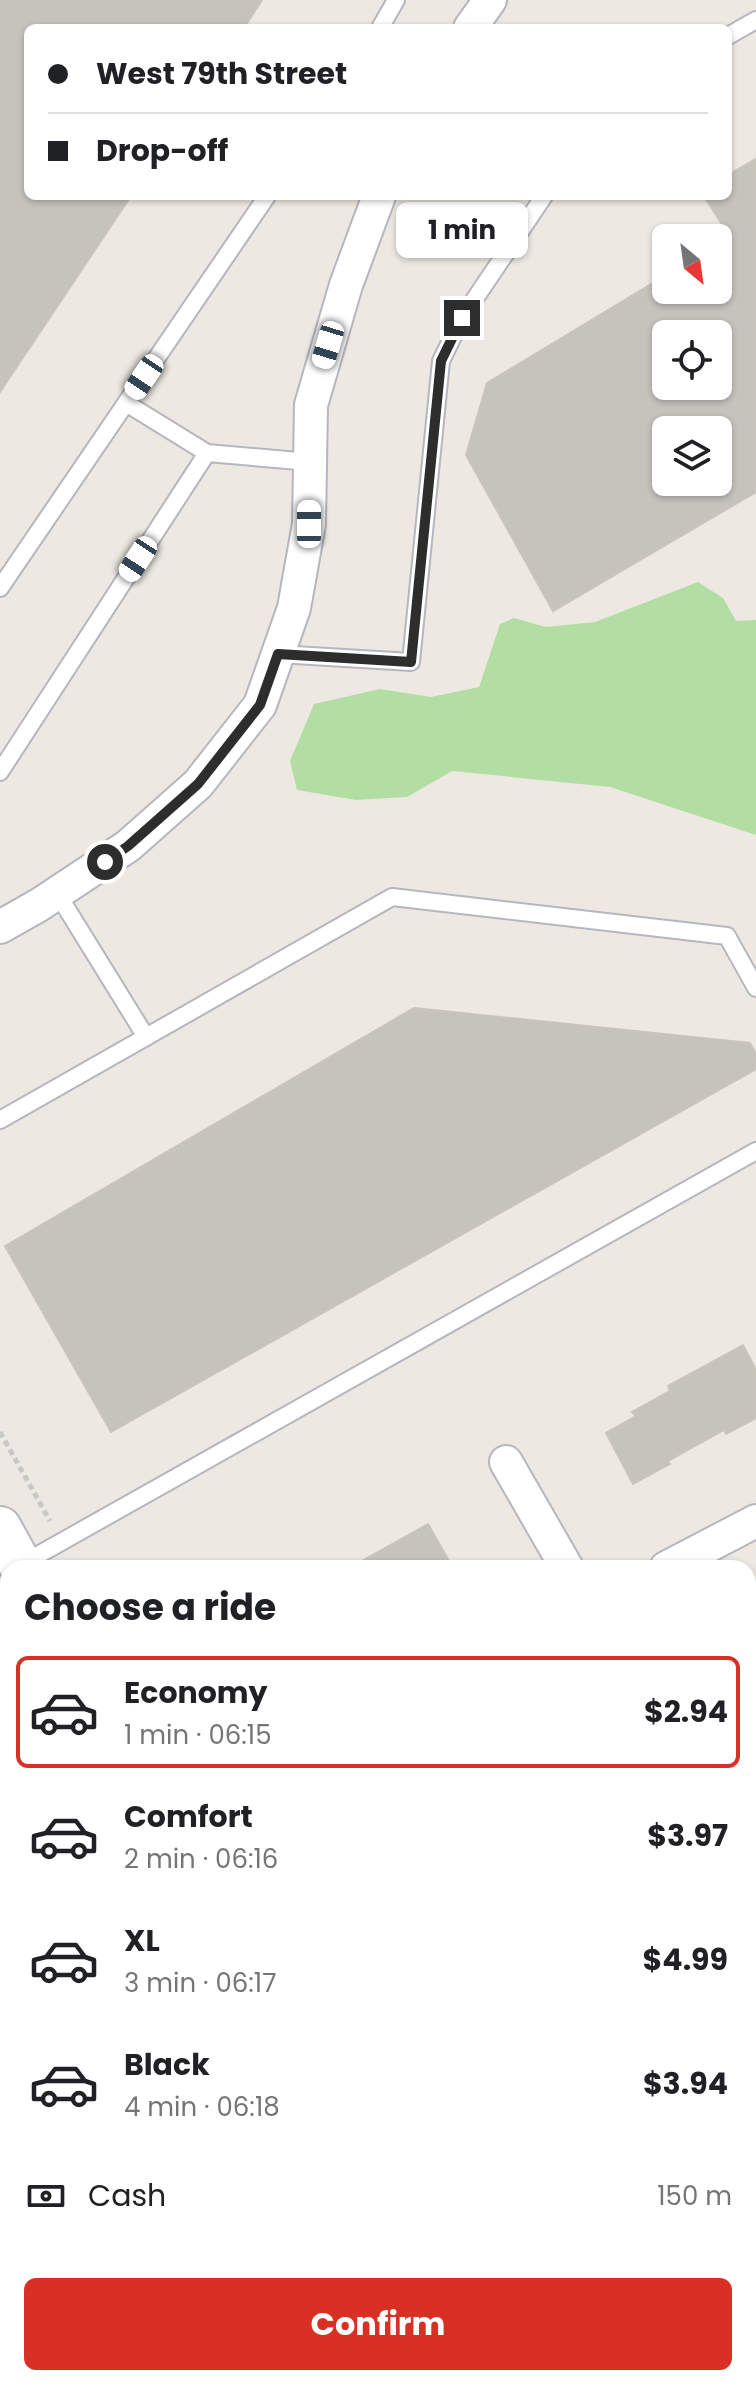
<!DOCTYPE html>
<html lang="en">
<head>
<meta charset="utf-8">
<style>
	:root { --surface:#fff; --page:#f2f2f2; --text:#202124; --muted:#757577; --line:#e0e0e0; --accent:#d93025 }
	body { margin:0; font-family:Poppins,sans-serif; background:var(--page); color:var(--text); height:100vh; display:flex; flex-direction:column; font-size:30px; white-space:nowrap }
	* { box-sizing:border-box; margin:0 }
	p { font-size:26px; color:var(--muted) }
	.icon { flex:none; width:44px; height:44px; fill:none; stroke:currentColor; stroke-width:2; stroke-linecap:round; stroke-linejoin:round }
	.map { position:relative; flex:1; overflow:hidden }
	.details { position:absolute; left:0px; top:1560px; width:756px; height:826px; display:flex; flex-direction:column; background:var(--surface); border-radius:24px 24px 0 0; box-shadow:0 2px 6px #0004 }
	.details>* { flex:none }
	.guide { position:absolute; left:24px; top:24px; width:708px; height:176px; border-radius:12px; box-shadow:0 2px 6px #0004; display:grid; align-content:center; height:176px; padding:0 24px; background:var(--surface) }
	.needle { width:52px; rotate:151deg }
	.tools { position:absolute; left:652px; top:224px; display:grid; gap:16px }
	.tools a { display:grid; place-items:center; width:80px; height:80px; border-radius:12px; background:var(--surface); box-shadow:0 2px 6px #0004; font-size:40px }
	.end { position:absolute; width:36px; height:36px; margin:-18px; border:10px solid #2d2d2d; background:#fff; box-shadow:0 0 0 4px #fff }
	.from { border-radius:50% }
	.bubble { position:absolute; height:56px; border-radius:12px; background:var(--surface); box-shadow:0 2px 6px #0004; font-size:26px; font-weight:700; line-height:56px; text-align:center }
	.car { position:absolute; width:24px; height:48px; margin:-24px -12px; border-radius:10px; box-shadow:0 0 6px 2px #0007; background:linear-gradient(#fff 24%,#345 0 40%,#fff 0 76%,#345 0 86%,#fff 0) }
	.guide b { display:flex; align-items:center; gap:28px; height:76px; font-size:30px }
	.guide b+b { border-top:2px solid var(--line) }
	.guide i { width:20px; height:20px; background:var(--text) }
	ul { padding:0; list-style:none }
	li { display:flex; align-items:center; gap:24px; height:112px; margin:0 16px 12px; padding:0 8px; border:4px solid transparent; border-radius:12px }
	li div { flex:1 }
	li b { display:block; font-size:30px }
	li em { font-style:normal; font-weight:700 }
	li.current { border-color:var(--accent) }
	li>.icon { width:72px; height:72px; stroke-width:1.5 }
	h2 { padding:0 24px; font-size:36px; line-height:96px }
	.pay { display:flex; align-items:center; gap:20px; height:88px; padding:0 24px; font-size:30px }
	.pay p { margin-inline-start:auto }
	.primary-button { display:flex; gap:16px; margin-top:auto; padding:16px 24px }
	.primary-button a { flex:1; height:92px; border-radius:12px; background:var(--accent); color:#fff; font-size:32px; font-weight:700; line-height:92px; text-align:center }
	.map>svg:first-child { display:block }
	.green { fill:#b2dea4 }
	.building { fill:#c6c3bd; stroke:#c9c5bb; stroke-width:2; fill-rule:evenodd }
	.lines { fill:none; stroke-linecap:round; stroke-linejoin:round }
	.service-casing { stroke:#b5b6bf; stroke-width:20 }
	.minor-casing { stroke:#b5b6bf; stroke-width:36 }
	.tertiary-casing { stroke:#b5b6bf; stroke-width:46 }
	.path { stroke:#c8c8c8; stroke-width:5; stroke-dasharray:6 4; stroke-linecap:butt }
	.service { stroke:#fff; stroke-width:16 }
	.minor { stroke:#fff; stroke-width:32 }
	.tertiary { stroke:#fff; stroke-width:42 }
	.route { stroke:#2d2d2d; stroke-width:10 }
</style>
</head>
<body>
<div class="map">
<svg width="756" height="2385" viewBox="0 0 756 2385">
	<rect width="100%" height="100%" fill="#ede9e2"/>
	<polygon class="green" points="698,582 723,598 736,621 756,620 756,835 610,787 452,771 407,797 356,800 297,790 290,761 314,704 380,689 431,697 479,687 500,624 514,618 546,627 595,622"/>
	<g class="building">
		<polygon points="0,0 262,0 244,28 28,28 28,196 131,196 0,392"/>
		<path d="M756 159V492L553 611 466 455 487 383 666 275V290H718V244L730 237 704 196H728V175ZM666 334H718V386H666ZM666 430H718V482H666Z"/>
		<polygon points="414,1008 750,1043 756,1054 756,1069 111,1432 5,1246"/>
		<polygon points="743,1345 756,1370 756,1418 726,1434 724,1430 668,1461 670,1464 633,1484 606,1433 636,1416 632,1412 670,1391 668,1386"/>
		<polygon points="428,1524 453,1568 356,1568 355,1565"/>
		<rect x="748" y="1629" width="8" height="97"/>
		<polygon points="8,1912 8,1965 0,1970 0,1916"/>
		<polygon points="748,1955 756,1969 756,1978 748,1983"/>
		<polygon points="756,2002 756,2050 748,2055 748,2006"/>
		<polygon points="8,2222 8,2378 104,2378 105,2380 96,2385 0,2385 0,2227"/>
	</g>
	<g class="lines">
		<g class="service-casing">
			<g id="service">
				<polyline points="380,28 396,0"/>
				<polyline points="728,36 756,20"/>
				<polyline points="126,403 207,453"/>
				<polyline points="0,588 267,196"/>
				<polyline points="278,654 411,662 441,361 462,318 544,196"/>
				<polyline points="0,772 207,453 310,462"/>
				<polyline points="57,893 146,1037 392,897 727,936 756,988"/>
				<polyline points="0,1120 146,1037"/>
				<polyline points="22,1564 756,1151"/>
				<polyline points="0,2174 8,2170"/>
			</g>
		</g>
		<g class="minor-casing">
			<g id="minor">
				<polyline points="470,28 490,0"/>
				<polyline points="0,927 39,905 128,846 198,784 260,705 294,608 309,524 311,405 346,285 379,196"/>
				<polyline points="506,1462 567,1568"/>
				<polyline points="666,1568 756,1521"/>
				<polyline points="748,1781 756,1778"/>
				<polyline points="748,1842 756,1856"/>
			</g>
		</g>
		<g class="tertiary-casing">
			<g id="tertiary">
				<polyline points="0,1528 22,1568"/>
				<polyline points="476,2378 479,2385"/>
			</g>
		</g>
		<g class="path">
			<polyline points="0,1432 50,1521"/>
			<polyline points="532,2378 536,2385"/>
		</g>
		<use href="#service" class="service"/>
		<use href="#minor" class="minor"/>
		<use href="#tertiary" class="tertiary"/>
	</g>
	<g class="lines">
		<polyline class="route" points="105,862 128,846 198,784 260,705 278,654 411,662 441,361 462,318"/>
	</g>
</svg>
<div class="tools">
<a><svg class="needle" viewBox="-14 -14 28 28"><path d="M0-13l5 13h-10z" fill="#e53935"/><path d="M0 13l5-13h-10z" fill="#757577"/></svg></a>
<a><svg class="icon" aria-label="locate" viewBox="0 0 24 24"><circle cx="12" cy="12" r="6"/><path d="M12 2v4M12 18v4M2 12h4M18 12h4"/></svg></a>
<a><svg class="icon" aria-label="layers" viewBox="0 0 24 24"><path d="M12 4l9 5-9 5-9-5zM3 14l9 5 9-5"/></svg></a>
</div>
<i class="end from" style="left:105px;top:862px"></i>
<i class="end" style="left:462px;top:318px"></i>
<div class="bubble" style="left:396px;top:202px;width:132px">1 min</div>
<i class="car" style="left:328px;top:345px;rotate:197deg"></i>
<i class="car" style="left:144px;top:377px;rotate:214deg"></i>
<i class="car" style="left:309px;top:524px;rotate:0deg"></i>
<i class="car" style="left:138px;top:559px;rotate:213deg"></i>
<div class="guide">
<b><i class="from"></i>West 79th Street</b>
<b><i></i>Drop-off</b>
</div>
<section class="details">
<h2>Choose a ride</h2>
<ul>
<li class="current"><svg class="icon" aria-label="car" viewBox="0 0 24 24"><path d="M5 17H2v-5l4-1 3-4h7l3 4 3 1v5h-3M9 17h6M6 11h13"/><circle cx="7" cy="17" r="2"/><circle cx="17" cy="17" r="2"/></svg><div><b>Economy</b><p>1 min · 06:15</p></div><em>$2.94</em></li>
<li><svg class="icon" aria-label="car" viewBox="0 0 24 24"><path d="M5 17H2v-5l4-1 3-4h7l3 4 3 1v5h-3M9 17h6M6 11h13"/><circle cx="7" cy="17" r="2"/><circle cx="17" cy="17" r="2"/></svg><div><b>Comfort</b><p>2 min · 06:16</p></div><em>$3.97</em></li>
<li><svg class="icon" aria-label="car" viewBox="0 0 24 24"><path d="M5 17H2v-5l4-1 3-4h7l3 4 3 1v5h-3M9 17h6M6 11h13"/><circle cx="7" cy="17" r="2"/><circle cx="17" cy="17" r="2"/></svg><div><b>XL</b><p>3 min · 06:17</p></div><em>$4.99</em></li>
<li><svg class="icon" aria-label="car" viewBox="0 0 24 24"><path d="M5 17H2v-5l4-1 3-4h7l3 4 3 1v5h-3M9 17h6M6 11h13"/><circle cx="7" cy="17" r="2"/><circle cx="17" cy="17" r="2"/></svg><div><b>Black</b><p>4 min · 06:18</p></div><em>$3.94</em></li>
</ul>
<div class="pay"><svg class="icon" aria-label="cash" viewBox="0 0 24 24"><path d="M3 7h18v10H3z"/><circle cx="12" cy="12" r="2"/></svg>Cash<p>150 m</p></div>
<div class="primary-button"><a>Confirm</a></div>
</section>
</div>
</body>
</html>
